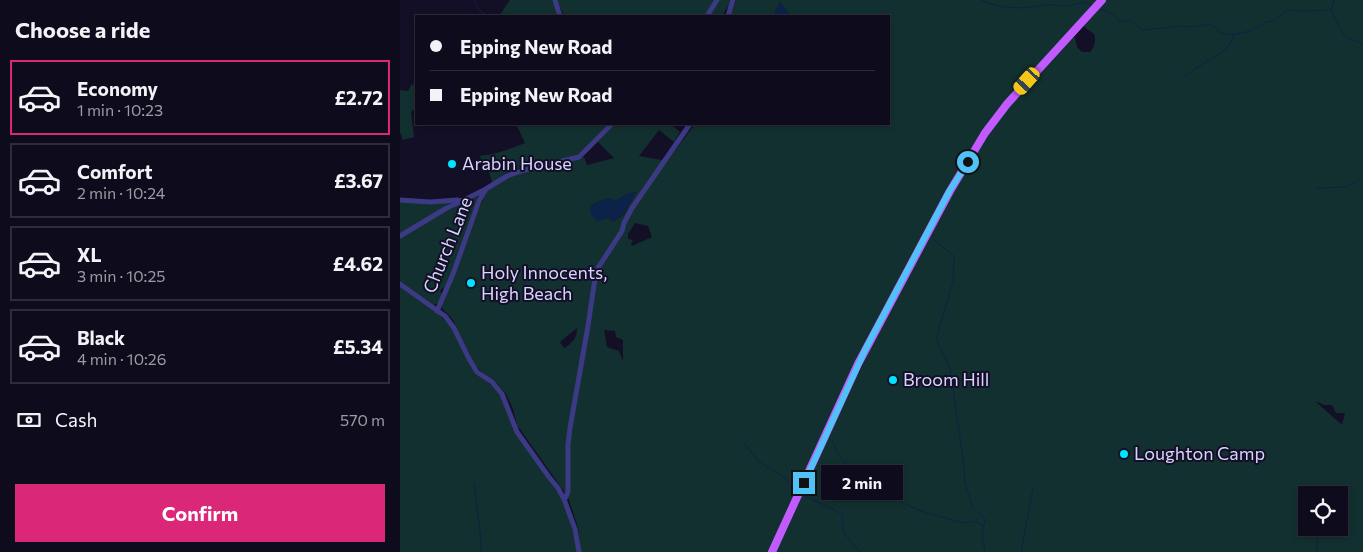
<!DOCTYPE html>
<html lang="en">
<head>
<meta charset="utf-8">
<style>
	:root { --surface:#0e0b1c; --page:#171425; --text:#f1f3f6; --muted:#9b9ba3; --line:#2e2b3b; --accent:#db2777 }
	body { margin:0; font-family:Commissioner,sans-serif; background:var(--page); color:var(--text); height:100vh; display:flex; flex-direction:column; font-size:19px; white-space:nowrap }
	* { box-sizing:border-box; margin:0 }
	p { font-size:16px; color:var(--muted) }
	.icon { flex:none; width:28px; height:28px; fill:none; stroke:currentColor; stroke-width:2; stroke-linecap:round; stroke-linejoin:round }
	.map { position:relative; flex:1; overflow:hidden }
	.sheet { display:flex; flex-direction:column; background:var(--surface); width:400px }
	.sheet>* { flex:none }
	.top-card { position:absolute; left:15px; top:15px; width:475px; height:110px; border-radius:0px; box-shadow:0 2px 8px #0003,0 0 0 1px var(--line); display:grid; align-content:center; height:110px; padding:0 15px; background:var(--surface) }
	.buttons { position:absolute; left:898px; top:486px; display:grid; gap:10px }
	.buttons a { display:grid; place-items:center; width:50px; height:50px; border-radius:0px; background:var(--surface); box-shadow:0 2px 8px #0003,0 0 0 1px var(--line); font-size:25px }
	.end { position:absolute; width:22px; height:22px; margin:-11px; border:6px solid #4fc3f7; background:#111; box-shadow:0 0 0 2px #111 }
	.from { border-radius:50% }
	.bubble { position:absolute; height:35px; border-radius:0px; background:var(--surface); box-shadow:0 2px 8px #0003,0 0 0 1px var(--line); font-size:16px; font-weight:700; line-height:35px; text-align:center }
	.car { position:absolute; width:15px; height:30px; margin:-15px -8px; border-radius:6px; box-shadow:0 0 4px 1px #0007; background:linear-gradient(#f5c518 24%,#345 0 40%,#f5c518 0 76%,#345 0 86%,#f5c518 0) }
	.top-card b { display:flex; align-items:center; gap:18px; height:48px; font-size:19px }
	.top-card b+b { border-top:1px solid var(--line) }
	.top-card i { width:12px; height:12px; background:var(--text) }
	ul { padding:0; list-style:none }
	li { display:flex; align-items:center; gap:15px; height:75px; margin:0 10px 8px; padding:0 5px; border:2px solid var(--line); border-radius:0px }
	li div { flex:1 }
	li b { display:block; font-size:19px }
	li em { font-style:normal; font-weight:700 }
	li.selected { border-color:var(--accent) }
	li>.icon { width:45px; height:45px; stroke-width:1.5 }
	h2 { padding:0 15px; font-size:22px; line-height:60px }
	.pay { display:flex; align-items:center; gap:12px; height:55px; padding:0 15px; font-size:19px }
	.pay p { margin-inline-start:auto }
	.action { display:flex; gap:10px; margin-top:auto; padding:10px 15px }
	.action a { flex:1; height:58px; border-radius:0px; background:var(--accent); color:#fff; font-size:20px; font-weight:700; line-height:58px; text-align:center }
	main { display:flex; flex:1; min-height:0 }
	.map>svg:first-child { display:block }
	.green { fill:#12302f; fill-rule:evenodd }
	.water { fill:#0c2248 }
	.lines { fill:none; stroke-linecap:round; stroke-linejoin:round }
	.stream { stroke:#0c2248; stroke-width:1 }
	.street { stroke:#3d3a85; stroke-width:5 }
	.primary { stroke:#c25bff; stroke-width:8 }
	.route { stroke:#4fc3f7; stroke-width:6 }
	.poi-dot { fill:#00e5ff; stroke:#130f26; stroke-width:2 }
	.labels { text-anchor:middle; stroke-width:4; stroke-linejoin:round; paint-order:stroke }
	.poi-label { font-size:18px; fill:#d9d4ff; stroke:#130f26; text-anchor:start }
	.street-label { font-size:18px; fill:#d9d4ff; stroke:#130f26 }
</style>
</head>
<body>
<main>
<section class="sheet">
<h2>Choose a ride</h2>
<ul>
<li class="selected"><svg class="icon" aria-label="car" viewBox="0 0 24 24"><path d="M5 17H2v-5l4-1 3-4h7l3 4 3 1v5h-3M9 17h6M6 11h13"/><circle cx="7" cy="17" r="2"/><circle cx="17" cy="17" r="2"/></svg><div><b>Economy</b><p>1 min · 10:23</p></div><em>£2.72</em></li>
<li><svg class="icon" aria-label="car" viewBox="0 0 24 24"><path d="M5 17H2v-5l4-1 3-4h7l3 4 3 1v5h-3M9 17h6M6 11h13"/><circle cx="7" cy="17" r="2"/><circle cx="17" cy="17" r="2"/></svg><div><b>Comfort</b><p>2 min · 10:24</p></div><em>£3.67</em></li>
<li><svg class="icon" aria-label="car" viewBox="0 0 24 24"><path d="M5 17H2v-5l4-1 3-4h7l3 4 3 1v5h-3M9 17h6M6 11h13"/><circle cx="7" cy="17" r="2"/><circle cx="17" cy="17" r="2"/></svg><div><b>XL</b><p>3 min · 10:25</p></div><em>£4.62</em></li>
<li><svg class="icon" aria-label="car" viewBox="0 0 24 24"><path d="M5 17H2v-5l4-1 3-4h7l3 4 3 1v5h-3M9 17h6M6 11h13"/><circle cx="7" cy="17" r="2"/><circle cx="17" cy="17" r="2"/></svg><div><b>Black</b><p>4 min · 10:26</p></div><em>£5.34</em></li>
</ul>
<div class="pay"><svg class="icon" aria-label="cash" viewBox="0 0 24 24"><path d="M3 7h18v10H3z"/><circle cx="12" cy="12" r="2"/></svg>Cash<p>570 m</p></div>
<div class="action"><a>Confirm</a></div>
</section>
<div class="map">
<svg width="963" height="552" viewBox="0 0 963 552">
	<rect width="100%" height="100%" fill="#130f26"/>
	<g class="green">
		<polygon points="110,0 153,0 159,16 99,16"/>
		<path d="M157 0H332L322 16 333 9 336 0H698L598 109C553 169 522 238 490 304 450 387 409 469 369 552H181L178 528 168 497 117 425 113 409 106 394 97 384 86 376 75 365 69 357 53 320 42 308V305L80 206 87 192 97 184 112 174 184 157 187 165 214 158 198 142 215 124H270L280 132 274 142 259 130 239 156 267 161 295 124H489V16H164ZM236 192 224 214 213 222 190 206 201 200 215 201ZM235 223 248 226 252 237 232 246 231 244 233 240 228 239V234ZM177 328C177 338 173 343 164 348L160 342ZM204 330 215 331 216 337 223 340V361L219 351 207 347Z"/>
		<path d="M705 0H963V552H374L479 330 569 163 588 133 610 105 672 37 675 38 677 47 682 52H690C695 47 696 41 694 34L684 27C687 16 698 8 705 0ZM915 401 924 405H932L936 413H945L942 425ZM906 495H939V528H906Z"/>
		<polygon points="16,84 16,110 14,109 11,112 14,137 3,140 0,132 0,90 8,91 11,85"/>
		<path d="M116 124H209L179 154 172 158 117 169 105 174 94 182H92L88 169 79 156C95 155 110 149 125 143Z"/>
		<polygon points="82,194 46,289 42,288 40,292 44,294 39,303 34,305 0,281 0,237 22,223"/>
		<polygon points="0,201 56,201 0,234"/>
		<path d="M0 285C17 298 37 309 50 326 60 338 62 354 71 367 79 377 91 383 99 393 106 403 108 417 115 427 130 452 151 474 163 500 171 516 174 535 177 552H0Z"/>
	</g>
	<g class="water">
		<polygon points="380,1 391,16 375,16 375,10 378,7"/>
		<polygon points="236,192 224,214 213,222 207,218 197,222 190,213 190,206 201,200 211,198 215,201 226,194"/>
	</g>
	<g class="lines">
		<g class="stream">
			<polyline points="74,0 77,7 87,16"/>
			<path d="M581 0C603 10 623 9 646 5 653 4 659 6 666 6 678 5 680 0 692 5"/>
			<polyline points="934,0 931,10 945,37 961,43 963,45"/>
			<path d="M698 8 714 15 720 22 730 20 742 30 783 26 791 27 811 24C814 27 817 30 820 32 829 37 847 33 856 28 863 24 865 21 874 21L887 10 905 11 931 10"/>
			<polyline points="783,77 826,49 831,42 834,34"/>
			<polyline points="917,188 946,187 963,178"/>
			<polyline points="534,240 554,256 553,282 536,339 550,368 563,459 565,483 572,506 585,519 582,535 585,552"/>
			<polyline points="432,441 439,456 456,475 482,486 499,501 523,512 564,523 576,521 583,526"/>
			<polyline points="344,443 358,461 385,478 392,489 396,491"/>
			<polyline points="74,483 81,540 81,552"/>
			<polyline points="401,494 442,514 443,532 460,552"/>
			<polyline points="621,552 633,488"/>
			<polyline points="917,552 917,528"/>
		</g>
		<g class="street">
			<polyline points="155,0 160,16"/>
			<polyline points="307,16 317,0"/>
			<polyline points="328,16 333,0"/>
			<polyline points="0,200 30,202 57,200 62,201 86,189 107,176 121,171 179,157 212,124"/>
			<polyline points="0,236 45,209 62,201"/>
			<polyline points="0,284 45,316 54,328 69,359 77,372 92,382 102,394 117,432 149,477 158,488 164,499 175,529 179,552"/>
			<polyline points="37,311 53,274 79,201 86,189"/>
			<polyline points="164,499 166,497 168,491 168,445 170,428 188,326 196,271 222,231 224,223 232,208 290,124"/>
		</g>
		<polyline class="primary" points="372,552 458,364 550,191 585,133 607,104 702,0"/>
	</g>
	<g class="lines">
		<polyline class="route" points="404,483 466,348 550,190 568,162"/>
	</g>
	<g class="poi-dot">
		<circle cx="52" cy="164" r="5"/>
		<circle cx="71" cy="283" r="5"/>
		<circle cx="493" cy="380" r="5"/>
		<circle cx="724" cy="454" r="5"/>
	</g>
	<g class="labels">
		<g class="poi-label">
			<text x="62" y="170">Arabin House</text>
			<text x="81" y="279">Holy Innocents,<tspan x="81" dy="21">High Beach</tspan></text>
			<text x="503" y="386">Broom Hill</text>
			<text x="734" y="460">Loughton Camp</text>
		</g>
		<g class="street-label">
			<text transform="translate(48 245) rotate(-68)" y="6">Church Lane</text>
		</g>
	</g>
</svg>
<div class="buttons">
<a><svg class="icon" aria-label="locate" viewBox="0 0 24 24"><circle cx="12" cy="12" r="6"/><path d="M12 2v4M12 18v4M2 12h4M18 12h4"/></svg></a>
</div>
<i class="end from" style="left:568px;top:162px"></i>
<i class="end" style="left:404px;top:483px"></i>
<div class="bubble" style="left:421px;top:465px;width:82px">2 min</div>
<i class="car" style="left:627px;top:81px;rotate:222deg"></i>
<div class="top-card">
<b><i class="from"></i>Epping New Road</b>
<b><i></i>Epping New Road</b>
</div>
</div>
</main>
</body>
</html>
